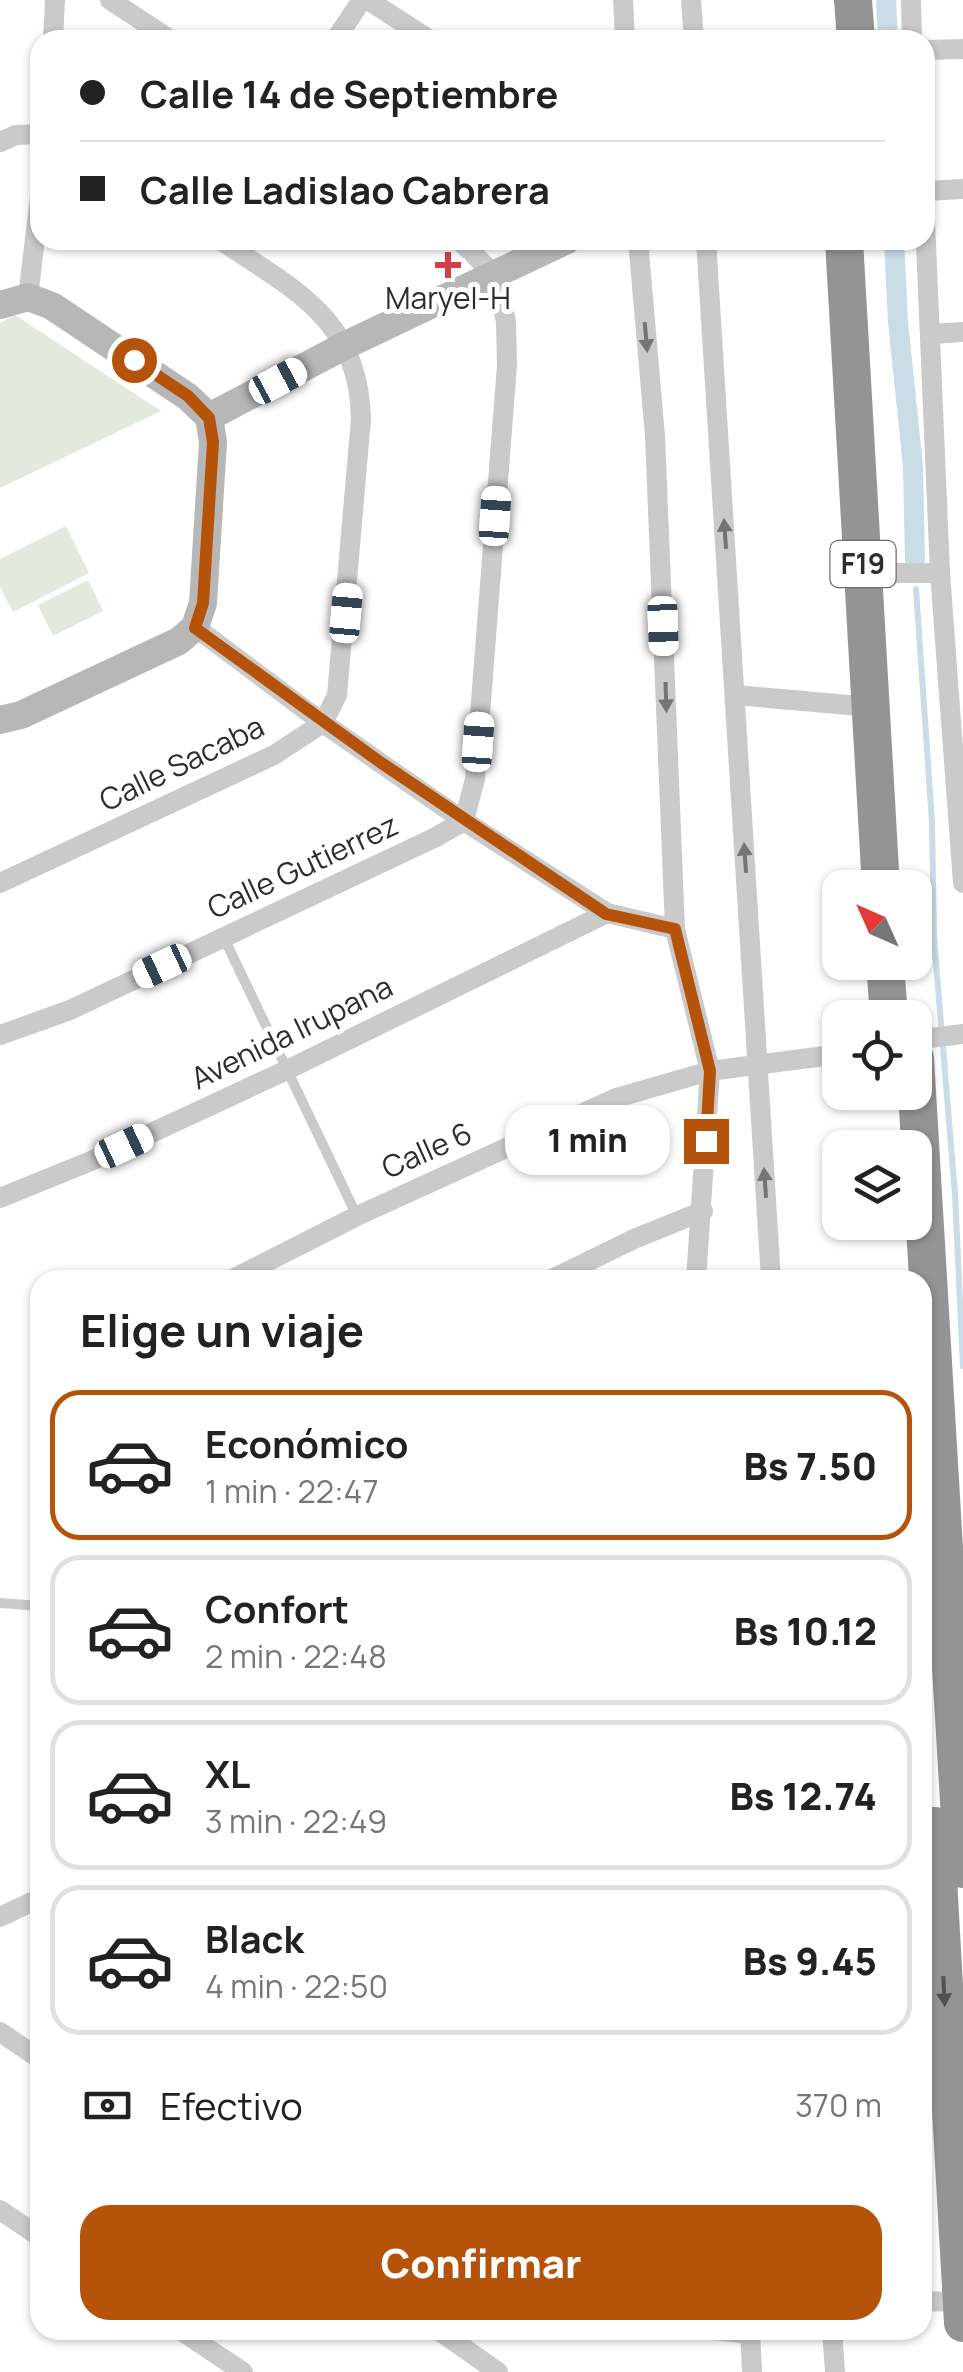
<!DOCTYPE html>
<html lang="es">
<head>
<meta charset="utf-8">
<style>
	:root { --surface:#fff; --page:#f6f6f6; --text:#222; --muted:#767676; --line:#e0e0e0; --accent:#b45309 }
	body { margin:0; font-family:Manrope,sans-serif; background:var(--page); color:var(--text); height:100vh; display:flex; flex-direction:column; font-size:38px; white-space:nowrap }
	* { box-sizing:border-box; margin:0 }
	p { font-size:32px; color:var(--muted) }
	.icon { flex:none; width:55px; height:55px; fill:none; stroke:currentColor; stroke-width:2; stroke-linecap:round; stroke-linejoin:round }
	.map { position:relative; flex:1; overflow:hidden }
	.drawer { position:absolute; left:30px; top:1270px; width:902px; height:1070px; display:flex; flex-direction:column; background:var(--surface); border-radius:30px; box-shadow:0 2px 8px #0004 }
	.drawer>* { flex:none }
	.hud { position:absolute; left:30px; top:30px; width:905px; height:220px; border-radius:30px; box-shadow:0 2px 8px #0004; display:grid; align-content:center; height:220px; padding:0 50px; background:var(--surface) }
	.needle { width:65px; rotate:315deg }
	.tools { position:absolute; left:822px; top:870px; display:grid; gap:20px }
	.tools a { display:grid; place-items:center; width:110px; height:110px; border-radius:20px; background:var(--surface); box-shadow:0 2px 8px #0004; font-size:50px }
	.end { position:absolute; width:45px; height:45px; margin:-22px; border:12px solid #b45309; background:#fff; box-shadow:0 0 0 5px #fff }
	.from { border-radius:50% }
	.bubble { position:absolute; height:70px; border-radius:30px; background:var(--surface); box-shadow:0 2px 8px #0004; font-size:32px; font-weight:800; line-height:70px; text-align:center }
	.car { position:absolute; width:30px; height:60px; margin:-30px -15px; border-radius:12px; box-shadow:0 0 8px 2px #0007; background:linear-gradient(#fff 24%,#345 0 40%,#fff 0 76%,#345 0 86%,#fff 0) }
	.hud b { display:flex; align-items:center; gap:35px; height:95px; font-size:38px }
	.hud b+b { border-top:2px solid var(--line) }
	.hud i { width:25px; height:25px; background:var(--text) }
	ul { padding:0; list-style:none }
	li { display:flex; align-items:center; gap:30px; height:150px; margin:0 20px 15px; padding:0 30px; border:5px solid var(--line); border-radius:30px }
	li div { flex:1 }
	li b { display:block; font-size:38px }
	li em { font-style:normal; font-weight:800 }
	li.active { border-color:var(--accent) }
	li>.icon { width:90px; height:90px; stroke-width:1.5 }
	h2 { padding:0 50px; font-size:45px; line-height:120px }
	.pay { display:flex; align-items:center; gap:25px; height:110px; padding:0 50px; font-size:38px }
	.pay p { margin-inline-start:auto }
	.cta { display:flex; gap:20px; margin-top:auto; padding:20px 50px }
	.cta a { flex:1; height:115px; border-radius:30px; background:var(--accent); color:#fff; font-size:40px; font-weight:800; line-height:115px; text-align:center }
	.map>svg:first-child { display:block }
	.green { fill:#e3e9dc }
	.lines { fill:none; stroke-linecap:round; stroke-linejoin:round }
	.stream { stroke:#c9dce7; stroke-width:6 }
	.canal { stroke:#c9dce7; stroke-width:20 }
	.lane { stroke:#cacaca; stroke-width:10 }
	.street { stroke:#cacaca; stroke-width:20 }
	.secondary { stroke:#b7b7b7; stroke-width:28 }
	.highway { stroke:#949494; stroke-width:38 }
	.oneway { fill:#747474 }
	.oneway2 { fill:#515151 }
	.route { stroke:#b45309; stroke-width:12 }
	.poi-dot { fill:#d2404e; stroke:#fff; stroke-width:4 }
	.labels { text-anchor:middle; stroke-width:10; stroke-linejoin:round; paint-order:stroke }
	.shield { fill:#fff; stroke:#6c6c6c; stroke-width:2.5 }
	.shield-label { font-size:28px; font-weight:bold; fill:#2d2d2d }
	.poi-label { font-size:30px; fill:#2d2d2d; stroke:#fff }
	.street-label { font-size:30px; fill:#2d2d2d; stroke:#fff }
</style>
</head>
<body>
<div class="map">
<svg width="963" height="2372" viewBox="0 0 963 2372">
	<rect width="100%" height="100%" fill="#fff"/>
	<g class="green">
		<polygon points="15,315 161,411 0,488 0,323"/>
		<polygon points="66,526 89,573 13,612 0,587 0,559"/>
		<polygon points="88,580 103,611 53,636 38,605"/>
	</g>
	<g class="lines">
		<polyline class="stream" points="916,589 932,822 934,938 955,1194 963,1366"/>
		<g class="canal">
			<polyline points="886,0 888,40"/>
			<polyline points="894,240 898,322 913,466 915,560"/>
		</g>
		<g class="lane">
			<polyline points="224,938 357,1216"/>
			<polyline points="0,1603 40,1606"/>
		</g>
		<g class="street">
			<polyline points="110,0 171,40"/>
			<polyline points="368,0 430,40"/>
			<polyline points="623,0 625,40"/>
			<polyline points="691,0 694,40"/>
			<polyline points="911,0 912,40"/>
			<polyline points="53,40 55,0"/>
			<polyline points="335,40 362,0"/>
			<polyline points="925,50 963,49"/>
			<polyline points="0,142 16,135 40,134"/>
			<polyline points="925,191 963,189"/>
			<polyline points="925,220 940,573 963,883"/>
			<polyline points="638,240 655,436 675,929 710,1071 696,1280"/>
			<polyline points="706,240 771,1280"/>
			<polyline points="28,297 40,197"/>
			<polyline points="932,334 963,332"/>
			<polyline points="887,573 940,573"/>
			<polyline points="195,627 323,723 464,821 607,913 675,929"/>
			<polyline points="735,695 871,707"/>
			<path d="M0 883 274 755 323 723 337 695 361 419C359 319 295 290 220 240"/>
			<polyline points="0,1035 70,1010 434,838 464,821 475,779 507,365 506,322 496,276 459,240"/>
			<polyline points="915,1040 963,1034"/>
			<polyline points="0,1198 91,1161 287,1070 607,913"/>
			<polyline points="231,1280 357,1216 616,1098 710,1071 840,1054"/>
			<polyline points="550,1280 634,1239 703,1211"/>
			<polyline points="0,1917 40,1898"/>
			<polyline points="0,2032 40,2059"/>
			<polyline points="0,2210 40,2237"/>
			<polyline points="922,2301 962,2302"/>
			<polyline points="180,2330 243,2372"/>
			<polyline points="438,2330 498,2372"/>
			<polyline points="713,2330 751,2334"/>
			<polyline points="750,2330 752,2372"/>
			<polyline points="832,2330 835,2372"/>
		</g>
		<g class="secondary">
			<polyline points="0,305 28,297 52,306 188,397 209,417 213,442 203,603 195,627 179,641 21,715 0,720"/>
			<polyline points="209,417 346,345 567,240"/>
		</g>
		<g class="highway">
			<polyline points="853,0 856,40"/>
			<polyline points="844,240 881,888"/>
			<polyline points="885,962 889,1018"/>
			<polyline points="915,1058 963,1869"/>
			<polyline points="935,1826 963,2323"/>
		</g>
	</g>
	<defs><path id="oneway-solid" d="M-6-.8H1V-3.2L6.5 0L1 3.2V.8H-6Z" transform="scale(2.5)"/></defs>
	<g class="oneway">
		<use href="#oneway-solid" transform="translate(646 337) rotate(85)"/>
		<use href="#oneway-solid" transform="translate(725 534) rotate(-94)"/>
		<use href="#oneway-solid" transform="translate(666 697) rotate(88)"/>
		<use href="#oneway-solid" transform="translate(745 858) rotate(-94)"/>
		<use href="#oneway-solid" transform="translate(765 1183) rotate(-94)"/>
	</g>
	<use class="oneway2" href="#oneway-solid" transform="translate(944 1991) rotate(87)"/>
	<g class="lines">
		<polyline class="route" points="134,360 188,396 209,418 213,442 203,603 195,628 380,762 606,914 675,929 710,1071 706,1141"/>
	</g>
	<path class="poi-dot" d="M443 250h10v10h10v10h-10v10h-10v-10h-10v-10h10z"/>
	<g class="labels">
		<rect class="shield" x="830.5" y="541" width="65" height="46" rx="8"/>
		<g class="shield-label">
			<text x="863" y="574">F19</text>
		</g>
		<g class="poi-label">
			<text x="448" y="309">Maryel-H</text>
		</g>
		<g class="street-label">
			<text transform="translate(182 764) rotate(-26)" y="10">Calle Sacaba</text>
			<text transform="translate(303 867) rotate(-25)" y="10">Calle Gutierrez</text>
			<text transform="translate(292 1033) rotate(-26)" y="10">Avenida Irupana</text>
			<text transform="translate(427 1151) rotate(-24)" y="10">Calle 6</text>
		</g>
	</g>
</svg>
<div class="tools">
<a><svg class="needle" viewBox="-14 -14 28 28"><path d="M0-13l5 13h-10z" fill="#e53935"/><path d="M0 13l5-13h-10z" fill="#767676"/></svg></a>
<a><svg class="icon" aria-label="locate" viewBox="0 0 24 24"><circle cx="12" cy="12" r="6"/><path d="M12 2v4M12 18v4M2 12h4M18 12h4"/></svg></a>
<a><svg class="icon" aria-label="layers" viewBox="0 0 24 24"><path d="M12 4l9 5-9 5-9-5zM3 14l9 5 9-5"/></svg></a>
</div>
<i class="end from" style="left:134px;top:360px"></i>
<i class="end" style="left:706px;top:1141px"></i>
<div class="bubble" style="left:505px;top:1105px;width:165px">1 min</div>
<i class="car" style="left:278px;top:381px;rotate:62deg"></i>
<i class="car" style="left:495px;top:516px;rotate:4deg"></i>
<i class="car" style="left:346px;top:613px;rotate:5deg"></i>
<i class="car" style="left:663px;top:626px;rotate:178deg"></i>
<i class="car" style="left:478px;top:742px;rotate:4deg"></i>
<i class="car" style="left:162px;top:966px;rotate:245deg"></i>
<i class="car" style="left:124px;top:1146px;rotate:65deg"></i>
<div class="hud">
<b><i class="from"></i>Calle 14 de Septiembre</b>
<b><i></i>Calle Ladislao Cabrera</b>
</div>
<section class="drawer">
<h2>Elige un viaje</h2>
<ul>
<li class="active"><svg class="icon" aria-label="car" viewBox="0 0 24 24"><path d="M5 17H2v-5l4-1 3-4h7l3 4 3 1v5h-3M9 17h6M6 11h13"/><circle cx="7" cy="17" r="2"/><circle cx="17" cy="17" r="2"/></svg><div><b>Económico</b><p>1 min · 22:47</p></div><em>Bs 7.50</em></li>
<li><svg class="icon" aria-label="car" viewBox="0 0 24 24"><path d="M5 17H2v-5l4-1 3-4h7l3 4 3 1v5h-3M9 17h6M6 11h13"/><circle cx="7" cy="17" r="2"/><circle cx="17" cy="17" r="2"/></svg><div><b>Confort</b><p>2 min · 22:48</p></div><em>Bs 10.12</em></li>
<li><svg class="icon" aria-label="car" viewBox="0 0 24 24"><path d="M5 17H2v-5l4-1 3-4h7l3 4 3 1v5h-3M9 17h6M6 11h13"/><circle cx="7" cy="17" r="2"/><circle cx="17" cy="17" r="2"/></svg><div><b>XL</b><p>3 min · 22:49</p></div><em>Bs 12.74</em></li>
<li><svg class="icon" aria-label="car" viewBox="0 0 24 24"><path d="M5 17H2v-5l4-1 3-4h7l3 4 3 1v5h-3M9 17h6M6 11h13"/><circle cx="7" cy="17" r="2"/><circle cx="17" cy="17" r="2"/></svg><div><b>Black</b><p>4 min · 22:50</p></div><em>Bs 9.45</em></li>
</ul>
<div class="pay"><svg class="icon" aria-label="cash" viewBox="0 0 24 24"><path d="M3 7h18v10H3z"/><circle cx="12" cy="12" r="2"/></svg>Efectivo<p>370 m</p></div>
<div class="cta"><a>Confirmar</a></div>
</section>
</div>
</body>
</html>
